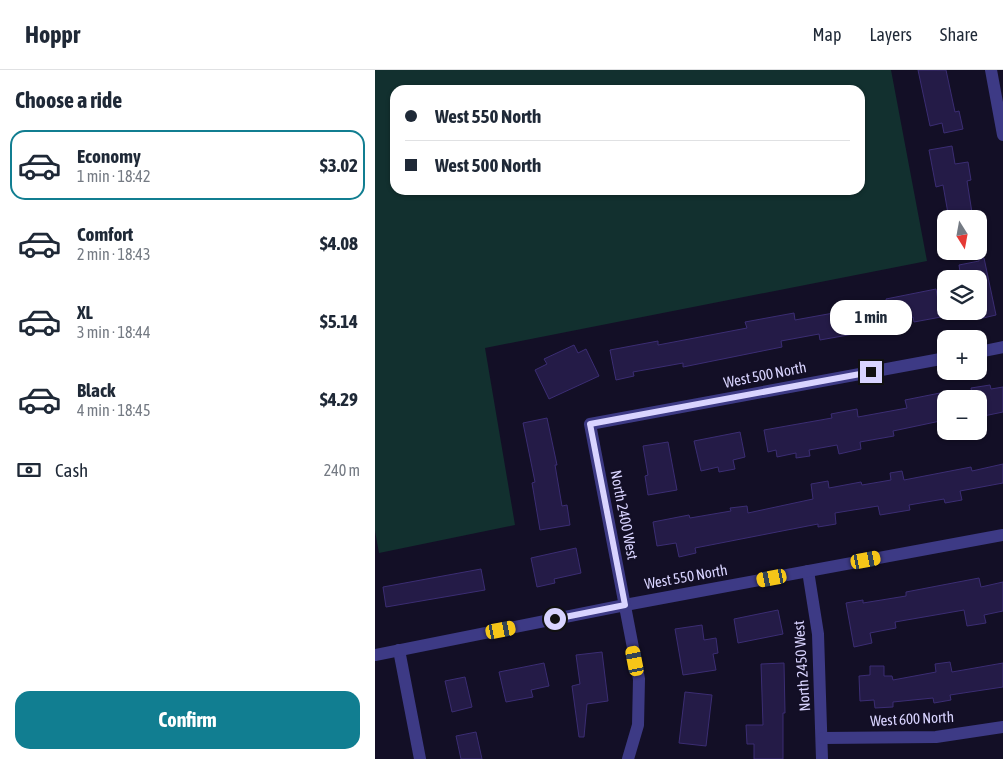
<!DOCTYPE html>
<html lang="en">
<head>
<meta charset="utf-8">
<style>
	:root { --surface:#fff; --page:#f2f2f3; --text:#1f2937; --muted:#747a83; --line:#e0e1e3; --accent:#117e91 }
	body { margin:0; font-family:"Asap Condensed",sans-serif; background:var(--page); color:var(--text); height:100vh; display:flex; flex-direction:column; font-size:19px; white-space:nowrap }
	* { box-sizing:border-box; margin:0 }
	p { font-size:16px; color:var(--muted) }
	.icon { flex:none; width:28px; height:28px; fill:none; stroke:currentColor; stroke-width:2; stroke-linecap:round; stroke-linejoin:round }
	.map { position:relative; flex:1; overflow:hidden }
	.side { display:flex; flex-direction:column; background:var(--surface); width:375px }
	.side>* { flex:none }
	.guide { position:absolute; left:15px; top:15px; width:475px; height:110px; border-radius:15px; box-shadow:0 1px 4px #0004; display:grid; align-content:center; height:110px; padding:0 15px; background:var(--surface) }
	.needle { width:32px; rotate:169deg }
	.tools { position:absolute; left:562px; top:140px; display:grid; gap:10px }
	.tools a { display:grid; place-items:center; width:50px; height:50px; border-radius:10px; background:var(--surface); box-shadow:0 1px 4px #0004; font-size:25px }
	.end { position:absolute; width:22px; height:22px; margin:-11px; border:6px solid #d9d4ff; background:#111; box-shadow:0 0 0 2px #111 }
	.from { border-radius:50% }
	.bubble { position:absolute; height:35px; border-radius:15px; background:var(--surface); box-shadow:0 1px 4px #0004; font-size:16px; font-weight:700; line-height:35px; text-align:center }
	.car { position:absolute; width:15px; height:30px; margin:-15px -8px; border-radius:6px; box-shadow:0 0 4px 1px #0007; background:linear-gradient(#f5c518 24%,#345 0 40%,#f5c518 0 76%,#345 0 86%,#f5c518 0) }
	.guide b { display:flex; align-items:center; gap:18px; height:48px; font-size:19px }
	.guide b+b { border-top:1px solid var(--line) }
	.guide i { width:12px; height:12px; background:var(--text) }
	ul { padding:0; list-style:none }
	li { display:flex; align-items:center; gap:15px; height:70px; margin:0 10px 8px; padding:0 5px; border:2px solid transparent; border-radius:15px }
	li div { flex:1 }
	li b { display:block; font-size:19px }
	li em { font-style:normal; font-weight:700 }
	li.active { border-color:var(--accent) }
	li>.icon { width:45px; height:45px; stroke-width:1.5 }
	h2 { padding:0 15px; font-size:22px; line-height:60px }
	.pay { display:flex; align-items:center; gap:12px; height:55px; padding:0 15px; font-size:19px }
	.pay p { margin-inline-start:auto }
	.button { display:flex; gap:10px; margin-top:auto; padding:10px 15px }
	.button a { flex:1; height:58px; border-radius:15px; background:var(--accent); color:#fff; font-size:20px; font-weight:700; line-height:58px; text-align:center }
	header { display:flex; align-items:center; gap:30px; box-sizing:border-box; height:70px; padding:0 25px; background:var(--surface); border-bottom:1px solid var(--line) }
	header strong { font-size:24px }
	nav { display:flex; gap:28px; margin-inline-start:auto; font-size:18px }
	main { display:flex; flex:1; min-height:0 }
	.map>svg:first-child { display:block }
	.green { fill:#12302f; fill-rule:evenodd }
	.building { fill:#241b47; stroke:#3b2d73 }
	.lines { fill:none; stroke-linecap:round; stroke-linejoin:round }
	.street { stroke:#3d3a85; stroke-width:12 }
	.route { stroke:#d9d4ff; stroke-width:6 }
	.labels { text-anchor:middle; stroke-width:4; stroke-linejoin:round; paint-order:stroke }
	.street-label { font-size:15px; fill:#d9d4ff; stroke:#130f26 }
</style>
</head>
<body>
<header>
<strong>Hoppr</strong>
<nav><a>Map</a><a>Layers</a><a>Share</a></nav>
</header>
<main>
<section class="side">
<h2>Choose a ride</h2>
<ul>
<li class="active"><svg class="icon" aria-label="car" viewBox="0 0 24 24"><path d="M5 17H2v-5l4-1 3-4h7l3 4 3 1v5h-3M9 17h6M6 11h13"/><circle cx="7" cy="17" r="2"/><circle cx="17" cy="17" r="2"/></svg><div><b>Economy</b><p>1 min · 18:42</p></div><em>$3.02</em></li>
<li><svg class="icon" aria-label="car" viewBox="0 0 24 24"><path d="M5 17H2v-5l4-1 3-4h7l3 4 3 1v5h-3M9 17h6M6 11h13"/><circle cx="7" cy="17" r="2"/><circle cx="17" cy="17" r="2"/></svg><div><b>Comfort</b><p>2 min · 18:43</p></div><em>$4.08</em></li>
<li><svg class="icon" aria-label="car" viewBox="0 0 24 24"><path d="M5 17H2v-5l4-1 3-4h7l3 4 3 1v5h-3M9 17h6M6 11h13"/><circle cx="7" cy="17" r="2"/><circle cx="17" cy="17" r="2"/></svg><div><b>XL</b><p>3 min · 18:44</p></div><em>$5.14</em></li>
<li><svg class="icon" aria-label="car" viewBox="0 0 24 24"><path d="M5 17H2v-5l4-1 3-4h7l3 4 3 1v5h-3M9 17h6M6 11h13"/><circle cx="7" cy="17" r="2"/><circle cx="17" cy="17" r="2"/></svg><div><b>Black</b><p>4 min · 18:45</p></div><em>$4.29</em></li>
</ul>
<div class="pay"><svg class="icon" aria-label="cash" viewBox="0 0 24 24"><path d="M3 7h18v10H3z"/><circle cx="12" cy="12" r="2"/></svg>Cash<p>240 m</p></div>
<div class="button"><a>Confirm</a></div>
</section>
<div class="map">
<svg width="628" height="689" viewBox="0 0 628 689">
	<rect width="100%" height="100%" fill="#130f26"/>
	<path class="green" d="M0 0H516L552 191 110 278 140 455 4 483 0 461ZM20 20H485V120H20Z"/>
	<g class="building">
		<polygon points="543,0 571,0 580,42 584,41 588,59 569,63 567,53 555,56"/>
		<polygon points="577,76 580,94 593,92 596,110 592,111 598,149 574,149 568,115 561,117 554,80"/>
		<polygon points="604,188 609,188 621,245 604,249 604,209 586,209 584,195 604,191"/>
		<polygon points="561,219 566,247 539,252 538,247 515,251 511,229"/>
		<polygon points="486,238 490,262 445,270 444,264 406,271 407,277 308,297 308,293 258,302 259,306 241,310 235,280 283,271 283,275 372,258 370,252 419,243 420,250"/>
		<polygon points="199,275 203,283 211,279 224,306 174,329 160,300 172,294 169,289"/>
		<polygon points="615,315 616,319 628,317 628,342 604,347 604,329 598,329 596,318"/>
		<polygon points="565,323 570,350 518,361 519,366 485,372 486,379 464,384 462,375 434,380 435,386 421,388 421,383 402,387 401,380 393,382 389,360 457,348 456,344 482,339 483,347 532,338 530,330"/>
		<polygon points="172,348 182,395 180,395 187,436 192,435 195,455 165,460 157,413 160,412 148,353"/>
		<polygon points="365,362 370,387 358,390 360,399 344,402 343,397 326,401 319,371"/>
		<polygon points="293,372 302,420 273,425 270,406 273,405 268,376"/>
		<polygon points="628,394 628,413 585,421 587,430 570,433 569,429 534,435 535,440 505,445 503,436 460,443 461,454 443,457 443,454 320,478 321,483 304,487 301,473 282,476 278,452 314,445 315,448 356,441 355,438 372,436 373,443 438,429 436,414 453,411 454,418 486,412 487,415 516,410 515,403 527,401 529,410 596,397 597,401"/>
		<polygon points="201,478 206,503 179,509 180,513 162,517 156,488"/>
		<polygon points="106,499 110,520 11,537 8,517"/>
		<polygon points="604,508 606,517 628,512 628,541 609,545 611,553 592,556 589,540 520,552 521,558 495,563 497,573 479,577 471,533 488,530 488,533 531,526 531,522"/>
		<polygon points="403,540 408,564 363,573 359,549"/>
		<polygon points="327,555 329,570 341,568 343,583 338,584 341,600 308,605 300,559"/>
		<polygon points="227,582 233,631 212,634 209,667 204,667 197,616 205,614 201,585"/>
		<polygon points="575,592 577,602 628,593 628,617 575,625 576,630 559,633 558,628 518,632 518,637 500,638 499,630 485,631 484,606 495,605 495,596 509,596 509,606 517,606 518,610 561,602 560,594"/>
		<polygon points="169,593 174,616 156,620 158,627 131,632 124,602"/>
		<polygon points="409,593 410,643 408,643 408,689 379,689 379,674 372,674 371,655 388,655 386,594"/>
		<polygon points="90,607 97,637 77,642 70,611"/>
		<polygon points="310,622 337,625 331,676 304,673"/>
		<polygon points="101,662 107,689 86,689 81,666"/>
	</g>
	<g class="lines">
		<g class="street">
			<polyline points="616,0 628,65"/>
			<polyline points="604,282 628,277"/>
			<polyline points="433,501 443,564 447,689"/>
			<polyline points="24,580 45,689"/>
			<polyline points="0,585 250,535 628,465"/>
			<polyline points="448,668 561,667 628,657"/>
			<polyline points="253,689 263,655 264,609 215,354 571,288"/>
		</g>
	</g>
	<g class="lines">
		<polyline class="route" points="180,549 250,535 215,354 496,302"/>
	</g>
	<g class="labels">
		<g class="street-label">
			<text transform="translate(390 305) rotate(-11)" y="5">West 500 North</text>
			<text transform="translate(249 445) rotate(79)" y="5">North 2400 West</text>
			<text transform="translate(311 507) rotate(-10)" y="5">West 550 North</text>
			<text transform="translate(427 596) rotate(-94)" y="5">North 2450 West</text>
			<text transform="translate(537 649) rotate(-3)" y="5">West 600 North</text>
		</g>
	</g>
</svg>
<div class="tools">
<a><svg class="needle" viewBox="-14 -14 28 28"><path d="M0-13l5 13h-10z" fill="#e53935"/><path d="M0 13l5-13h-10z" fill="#747a83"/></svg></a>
<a><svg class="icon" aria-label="layers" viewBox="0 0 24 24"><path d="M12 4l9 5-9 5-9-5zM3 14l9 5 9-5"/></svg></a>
<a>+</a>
<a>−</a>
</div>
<i class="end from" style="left:180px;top:549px"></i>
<i class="end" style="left:496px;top:302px"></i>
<div class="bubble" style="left:455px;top:230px;width:82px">1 min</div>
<i class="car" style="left:491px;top:490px;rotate:79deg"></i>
<i class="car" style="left:397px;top:508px;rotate:259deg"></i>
<i class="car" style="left:126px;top:560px;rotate:79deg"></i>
<i class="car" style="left:260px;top:591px;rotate:349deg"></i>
<div class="guide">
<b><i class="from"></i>West 550 North</b>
<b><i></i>West 500 North</b>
</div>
</div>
</main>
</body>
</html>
